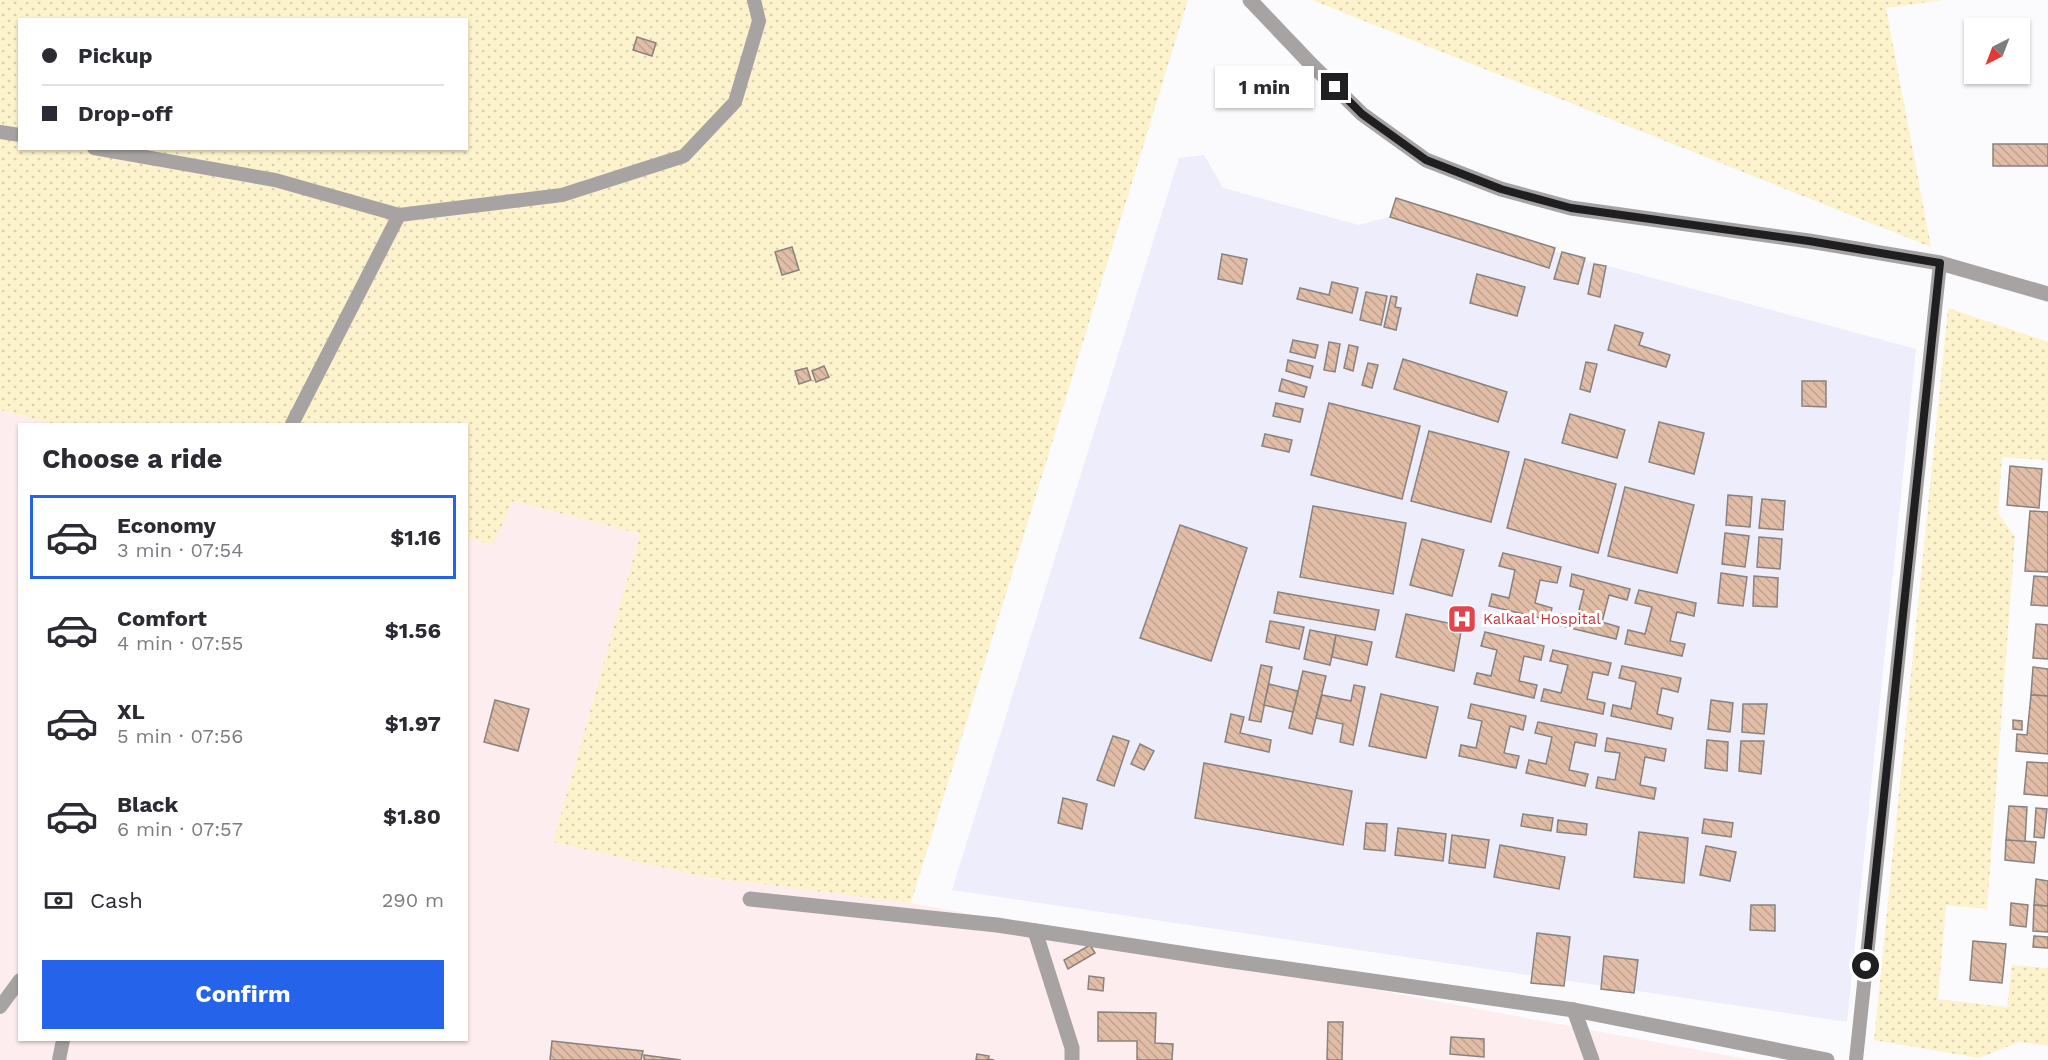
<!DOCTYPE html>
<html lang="en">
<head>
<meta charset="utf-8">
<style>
	:root { --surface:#fff; --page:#f7f7f7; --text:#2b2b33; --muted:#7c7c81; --line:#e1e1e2; --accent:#2563eb }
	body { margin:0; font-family:"Work Sans",sans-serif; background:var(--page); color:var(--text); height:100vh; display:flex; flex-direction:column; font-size:22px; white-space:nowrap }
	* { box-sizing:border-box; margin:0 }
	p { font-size:20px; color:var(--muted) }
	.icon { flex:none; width:33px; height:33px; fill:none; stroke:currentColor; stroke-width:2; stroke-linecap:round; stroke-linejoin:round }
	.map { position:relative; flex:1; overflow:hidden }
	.details { position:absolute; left:18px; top:423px; width:450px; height:618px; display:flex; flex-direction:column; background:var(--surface); border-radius:0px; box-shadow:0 2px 4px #0004 }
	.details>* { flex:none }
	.banner { position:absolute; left:18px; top:18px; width:450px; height:132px; border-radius:0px; box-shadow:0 2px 4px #0004; display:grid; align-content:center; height:132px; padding:0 24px; background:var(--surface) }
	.needle { width:39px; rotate:222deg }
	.fabs { position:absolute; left:1964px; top:18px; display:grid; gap:12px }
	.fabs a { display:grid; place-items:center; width:66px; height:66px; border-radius:0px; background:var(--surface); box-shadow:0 2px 4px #0004; font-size:30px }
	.end { position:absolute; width:27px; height:27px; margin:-14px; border:8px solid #1f1f22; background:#fff; box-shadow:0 0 0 3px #fff }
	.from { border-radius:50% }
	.bubble { position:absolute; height:42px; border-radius:0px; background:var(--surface); box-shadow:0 2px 4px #0004; font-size:20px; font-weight:700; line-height:42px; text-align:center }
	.banner b { display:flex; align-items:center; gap:21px; height:57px; font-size:22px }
	.banner b+b { border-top:2px solid var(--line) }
	.banner i { width:15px; height:15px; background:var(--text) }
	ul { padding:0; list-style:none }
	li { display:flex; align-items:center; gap:18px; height:84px; margin:0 12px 9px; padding:0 12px; border:3px solid transparent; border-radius:0px }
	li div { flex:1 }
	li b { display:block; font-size:22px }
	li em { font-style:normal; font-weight:700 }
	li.active { border-color:var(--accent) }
	li>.icon { width:54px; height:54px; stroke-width:1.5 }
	h2 { padding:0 24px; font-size:27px; line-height:72px }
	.pay { display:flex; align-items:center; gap:15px; height:66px; padding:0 24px; font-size:22px }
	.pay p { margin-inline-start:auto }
	.button { display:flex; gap:12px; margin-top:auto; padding:12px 24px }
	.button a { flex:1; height:69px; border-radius:0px; background:var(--accent); color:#fff; font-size:24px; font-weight:700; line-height:69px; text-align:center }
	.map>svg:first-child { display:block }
	.built { fill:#ededfc }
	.industrial { fill:#feedee }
	.sand { fill:url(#sand-dots); fill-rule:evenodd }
	.building { fill:url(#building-back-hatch); stroke:#89827e; stroke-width:1.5 }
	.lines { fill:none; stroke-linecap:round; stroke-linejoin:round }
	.service { stroke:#a7a3a2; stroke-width:14 }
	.minor { stroke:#a7a3a2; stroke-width:15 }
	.route { stroke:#1f1f22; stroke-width:8 }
	.labels { text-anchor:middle; stroke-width:6; stroke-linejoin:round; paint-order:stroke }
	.health-label { font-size:15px; fill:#be3a42; stroke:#fff; text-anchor:start }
</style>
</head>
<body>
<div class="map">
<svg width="2048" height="1060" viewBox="0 0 2048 1060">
	<defs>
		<pattern id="sand-dots" width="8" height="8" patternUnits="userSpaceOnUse" patternTransform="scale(1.5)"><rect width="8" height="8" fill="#fcf2cc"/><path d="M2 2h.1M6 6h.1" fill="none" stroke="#d8cfaf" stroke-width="1.8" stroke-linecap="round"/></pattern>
		<pattern id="building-back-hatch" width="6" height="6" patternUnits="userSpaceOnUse" patternTransform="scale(1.5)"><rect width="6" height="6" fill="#e1bda7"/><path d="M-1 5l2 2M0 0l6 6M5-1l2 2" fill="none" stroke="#c1a28f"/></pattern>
	</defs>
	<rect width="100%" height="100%" fill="#fbfbfe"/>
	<polygon class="built" points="1204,155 1223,188 1359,225 1408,212 1916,349 1847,1022 952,890 1179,158"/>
	<polygon class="industrial" points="0,410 54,424 20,424 20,1040 466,1040 467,538 493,545 512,501 640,534 553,842 704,877 911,903 1752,1060 0,1060"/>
	<g class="sand">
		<path d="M0 0H1188L911 903 704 877 553 842 640 534 513 501 493 545 467 538 466 424H54L0 410ZM20 20H466V148H20Z"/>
		<polygon points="1312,0 1943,0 1886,8 1931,247"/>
		<polygon points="1948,308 2048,342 2048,464 2045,460 2002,457 1998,513 2015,537 1987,909 1946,905 1938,999 2007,1007 2012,965 2048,968 2048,1046 2019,1042 1979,1058 1874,1040"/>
	</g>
	<g class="building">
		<polygon points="637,37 656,43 652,56 633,50"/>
		<rect x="1993" y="144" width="55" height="22"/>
		<polygon points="1396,198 1555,248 1549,268 1390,217"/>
		<polygon points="792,247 799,270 782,275 775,252"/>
		<polygon points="1562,252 1585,258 1578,284 1554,279"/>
		<polygon points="1222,254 1247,259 1242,284 1218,279"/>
		<polygon points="1594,264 1606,266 1600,297 1588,294"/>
		<polygon points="1477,274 1525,287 1517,316 1470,303"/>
		<polygon points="1332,282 1358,288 1352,313 1297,299 1300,288 1329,295"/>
		<polygon points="1366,292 1387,296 1381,325 1360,320"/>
		<polygon points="1391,296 1397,297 1395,307 1401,308 1396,330 1384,327"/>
		<polygon points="1615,325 1643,333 1639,345 1670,355 1666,367 1608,350"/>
		<polygon points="1293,340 1318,345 1315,358 1290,352"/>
		<polygon points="1329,342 1340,344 1335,372 1324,370"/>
		<polygon points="1349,345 1358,347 1353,371 1344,368"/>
		<polygon points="1403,359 1507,392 1498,422 1394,389"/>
		<polygon points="1288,360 1313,366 1310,378 1286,371"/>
		<polygon points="1586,362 1597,364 1590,392 1580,389"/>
		<polygon points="1368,363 1378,365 1372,388 1362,385"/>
		<polygon points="824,366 829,377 816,382 812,371"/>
		<polygon points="807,368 811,380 799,384 795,371"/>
		<polygon points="1282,379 1307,387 1304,397 1279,391"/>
		<polygon points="1802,381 1826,381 1826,407 1802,406"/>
		<polygon points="1276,403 1303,409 1300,422 1273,416"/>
		<polygon points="1329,403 1420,426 1402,499 1311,475"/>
		<polygon points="1570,414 1625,430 1617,458 1562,443"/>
		<polygon points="1659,422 1704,433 1694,474 1649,462"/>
		<polygon points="1429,431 1509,452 1491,522 1411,501"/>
		<polygon points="1265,434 1292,440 1289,452 1262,446"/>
		<polygon points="1525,459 1616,484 1598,553 1507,528"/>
		<polygon points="2010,466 2042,469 2039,508 2007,505"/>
		<polygon points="1625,487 1694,505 1677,573 1608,556"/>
		<polygon points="1728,495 1752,497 1750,527 1726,525"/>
		<polygon points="1762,499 1785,501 1783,530 1759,528"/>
		<polygon points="1313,506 1406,523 1393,594 1300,577"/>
		<polygon points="2030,511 2048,512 2048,572 2025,571"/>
		<polygon points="1180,525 1247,548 1211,661 1140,638"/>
		<polygon points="1725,533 1749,536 1745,567 1722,564"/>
		<polygon points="1759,537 1782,539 1780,569 1757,567"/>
		<polygon points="1422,539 1464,550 1452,596 1410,585"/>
		<polygon points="1503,553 1561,567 1557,583 1540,580 1535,603 1552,608 1549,620 1489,606 1492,594 1509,598 1515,570 1499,566"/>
		<polygon points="1721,573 1747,577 1743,606 1718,603"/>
		<polygon points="1572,574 1630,589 1627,600 1609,595 1602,622 1619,627 1616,639 1558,625 1561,614 1577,618 1584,590 1570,586"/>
		<polygon points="1754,576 1778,578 1777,607 1753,606"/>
		<polygon points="2034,576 2048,577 2048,606 2031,605"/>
		<polygon points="1639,590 1696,603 1694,616 1677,612 1670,641 1685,644 1682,656 1625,644 1628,630 1645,634 1652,607 1635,603"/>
		<polygon points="1278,592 1379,610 1375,630 1274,613"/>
		<polygon points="1406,614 1462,626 1454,671 1396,657"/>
		<polygon points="1270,621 1304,627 1299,649 1266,642"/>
		<polygon points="2036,624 2048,625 2048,659 2033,658"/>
		<polygon points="1310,630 1336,635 1330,665 1304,659"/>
		<polygon points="1485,632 1544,646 1541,660 1524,656 1519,681 1537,685 1534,698 1474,684 1477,673 1491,676 1497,650 1481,646"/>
		<polygon points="1336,635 1372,642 1367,665 1332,657"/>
		<polygon points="1553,650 1611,663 1608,675 1593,672 1587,699 1605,703 1603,714 1541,701 1544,689 1561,693 1568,665 1550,661"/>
		<polygon points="1261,665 1272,667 1261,722 1249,720"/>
		<polygon points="1622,666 1681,678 1678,692 1662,688 1657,714 1673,718 1671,729 1611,716 1613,705 1631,709 1636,682 1619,678"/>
		<polygon points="2033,667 2048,669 2048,696 2031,695"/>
		<polygon points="1303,671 1326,676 1312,734 1289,728"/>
		<polygon points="1269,684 1298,691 1293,712 1264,705"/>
		<polygon points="1354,685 1365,687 1353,745 1340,742 1343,724 1316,718 1322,695 1351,701"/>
		<polygon points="1381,694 1438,707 1426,758 1369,746"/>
		<polygon points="2031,695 2048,696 2048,754 2016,751 2017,734 2027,735"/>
		<polygon points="495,700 529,709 518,751 484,742"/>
		<polygon points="1711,700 1733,703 1730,732 1708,729"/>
		<polygon points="1471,704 1526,716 1523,730 1510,726 1504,753 1519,756 1516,768 1459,756 1461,745 1476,748 1482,721 1468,718"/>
		<polygon points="1743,704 1767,704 1764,734 1742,732"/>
		<polygon points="1231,714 1244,717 1240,733 1271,740 1269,752 1225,742"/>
		<polygon points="2013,720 2022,721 2022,730 2013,729"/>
		<polygon points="1538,722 1597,734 1595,746 1575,742 1569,770 1588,774 1585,786 1526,773 1529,760 1546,764 1552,737 1535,733"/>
		<polygon points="1113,736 1129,741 1114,786 1097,780"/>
		<polygon points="1607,738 1666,749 1664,761 1645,757 1640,785 1656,788 1654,799 1596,788 1598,777 1615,780 1620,753 1605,751"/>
		<polygon points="1707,740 1728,742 1727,771 1705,768"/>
		<polygon points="1741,741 1764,741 1761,774 1739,771"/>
		<polygon points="1140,744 1154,751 1144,770 1131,764"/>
		<polygon points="2027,762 2048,763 2048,796 2024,794"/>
		<polygon points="1204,763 1352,791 1343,845 1195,818"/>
		<polygon points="1063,798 1087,804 1082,829 1058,823"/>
		<polygon points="2009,806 2027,807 2025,842 2006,840"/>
		<polygon points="2036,808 2047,809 2044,838 2034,837"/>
		<polygon points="1523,814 1553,818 1551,831 1521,826"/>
		<polygon points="1704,819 1733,823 1731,837 1702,833"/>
		<polygon points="1558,820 1587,824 1586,835 1557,832"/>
		<polygon points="1366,823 1387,824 1385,851 1364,849"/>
		<polygon points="1398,828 1446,834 1443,861 1395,855"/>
		<polygon points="1639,832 1688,838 1684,883 1634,877"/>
		<polygon points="1452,835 1489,840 1485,868 1449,863"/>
		<polygon points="2006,840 2036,842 2034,863 2005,860"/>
		<polygon points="1500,845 1565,857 1559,889 1494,877"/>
		<polygon points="1706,846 1736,852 1730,881 1700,875"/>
		<polygon points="2036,879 2048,881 2048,906 2034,905"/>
		<polygon points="2011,903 2028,905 2026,927 2010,925"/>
		<polygon points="1751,905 1775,905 1775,931 1750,930"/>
		<polygon points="2034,905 2048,906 2048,932 2033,931"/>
		<polygon points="1537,933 1570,937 1564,986 1531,983"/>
		<polygon points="2034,936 2048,937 2048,948 2033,947"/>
		<polygon points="1973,941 2006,944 2002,983 1970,980"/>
		<polygon points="1090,945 1095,953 1068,969 1064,960"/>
		<polygon points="1604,956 1638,960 1634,993 1601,989"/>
		<polygon points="1089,976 1104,978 1103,991 1088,989"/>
		<polygon points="1098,1012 1156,1013 1155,1043 1173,1044 1172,1060 1137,1060 1137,1041 1098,1041"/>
		<polygon points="1328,1022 1343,1022 1342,1060 1327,1060"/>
		<polygon points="1451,1037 1484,1039 1484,1057 1450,1054"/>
		<polygon points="552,1041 643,1051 641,1060 550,1060"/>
		<polygon points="977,1054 989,1056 988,1059 994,1060 976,1060"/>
		<polygon points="644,1055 681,1060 644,1060"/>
	</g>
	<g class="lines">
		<g class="service">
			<polyline points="0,132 20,135"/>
			<polyline points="94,148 275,180 399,215 562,195 684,156 735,102 759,21 754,0"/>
			<polyline points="292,424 399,215"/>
			<polyline points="0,1007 20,980"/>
			<polyline points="59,1060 63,1040"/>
			<polyline points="1856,1060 1940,263"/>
		</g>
		<g class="minor">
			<polyline points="1250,0 1308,61 1362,114 1426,160 1501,189 1571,208 1809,241 1940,263 2048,294"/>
			<polyline points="750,899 997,925 1225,960 1574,1010 1827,1060"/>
			<polyline points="1035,931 1072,1048 1072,1060"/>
			<polyline points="1574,1010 1592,1060"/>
		</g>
	</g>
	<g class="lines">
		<polyline class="route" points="1335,87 1362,114 1426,160 1501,189 1571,208 1809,241 1940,263 1866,966"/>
	</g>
	<defs>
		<g id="hospital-square" transform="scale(1.5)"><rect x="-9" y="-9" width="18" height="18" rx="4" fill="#e0444e" stroke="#fff"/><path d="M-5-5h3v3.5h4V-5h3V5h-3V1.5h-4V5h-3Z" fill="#fff"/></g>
	</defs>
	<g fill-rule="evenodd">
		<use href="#hospital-square" x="1462" y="619"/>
	</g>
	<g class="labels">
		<g class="health-label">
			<text x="1483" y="624">Kalkaal Hospital</text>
		</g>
	</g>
</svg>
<div class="fabs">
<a><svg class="needle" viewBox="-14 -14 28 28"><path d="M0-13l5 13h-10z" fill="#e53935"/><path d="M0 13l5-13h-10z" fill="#7c7c81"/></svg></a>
</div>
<i class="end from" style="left:1866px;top:966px"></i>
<i class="end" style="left:1335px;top:87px"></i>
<div class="bubble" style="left:1215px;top:66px;width:99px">1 min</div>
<div class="banner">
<b><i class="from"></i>Pickup</b>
<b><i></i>Drop-off</b>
</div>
<section class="details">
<h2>Choose a ride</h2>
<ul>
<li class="active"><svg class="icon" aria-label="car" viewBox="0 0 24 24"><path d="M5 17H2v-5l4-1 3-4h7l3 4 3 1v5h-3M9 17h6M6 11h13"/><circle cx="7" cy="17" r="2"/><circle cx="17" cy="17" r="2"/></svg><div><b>Economy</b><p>3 min · 07:54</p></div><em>$1.16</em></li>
<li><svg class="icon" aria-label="car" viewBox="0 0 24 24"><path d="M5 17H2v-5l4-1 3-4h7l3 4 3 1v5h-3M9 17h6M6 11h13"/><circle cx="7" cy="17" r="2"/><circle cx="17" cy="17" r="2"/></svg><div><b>Comfort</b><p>4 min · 07:55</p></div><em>$1.56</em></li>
<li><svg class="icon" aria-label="car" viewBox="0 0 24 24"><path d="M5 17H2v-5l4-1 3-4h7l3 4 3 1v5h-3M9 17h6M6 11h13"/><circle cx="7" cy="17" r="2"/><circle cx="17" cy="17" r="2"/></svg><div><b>XL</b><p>5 min · 07:56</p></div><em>$1.97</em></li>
<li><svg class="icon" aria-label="car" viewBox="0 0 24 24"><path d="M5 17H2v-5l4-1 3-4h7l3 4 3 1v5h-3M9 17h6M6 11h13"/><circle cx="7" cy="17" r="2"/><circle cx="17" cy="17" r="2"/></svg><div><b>Black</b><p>6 min · 07:57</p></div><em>$1.80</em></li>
</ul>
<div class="pay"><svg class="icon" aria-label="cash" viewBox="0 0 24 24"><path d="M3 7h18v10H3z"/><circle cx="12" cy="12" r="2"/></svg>Cash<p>290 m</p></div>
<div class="button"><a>Confirm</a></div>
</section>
</div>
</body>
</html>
